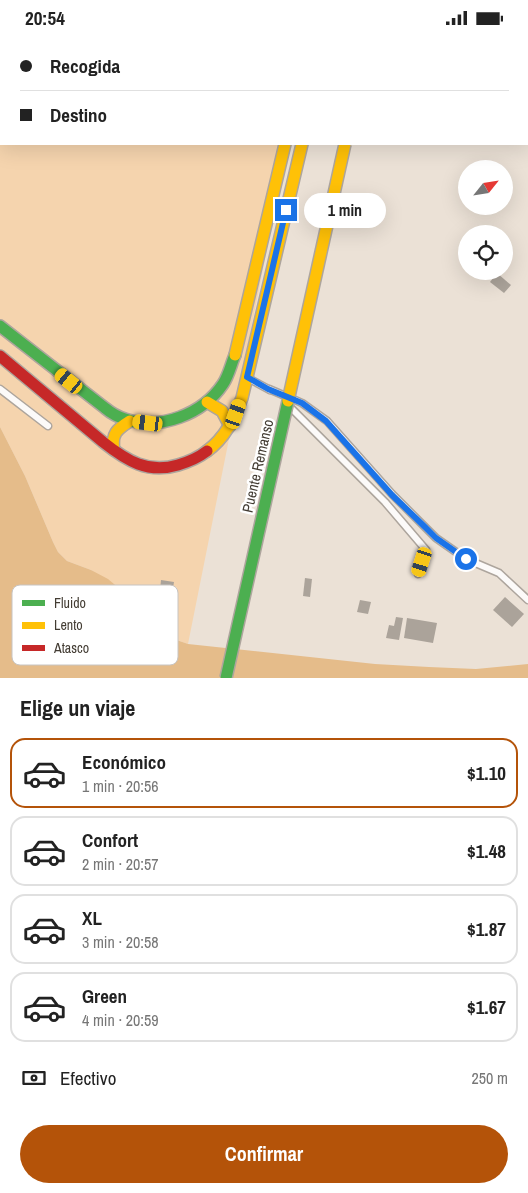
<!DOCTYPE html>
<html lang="es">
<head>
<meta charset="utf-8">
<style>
	:root { --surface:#fff; --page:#f6f6f6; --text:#222; --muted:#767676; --line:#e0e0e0; --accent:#b45309 }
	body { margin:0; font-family:"Archivo Narrow",sans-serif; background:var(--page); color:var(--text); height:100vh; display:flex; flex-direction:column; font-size:19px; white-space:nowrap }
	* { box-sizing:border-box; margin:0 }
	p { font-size:16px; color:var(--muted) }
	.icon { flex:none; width:28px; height:28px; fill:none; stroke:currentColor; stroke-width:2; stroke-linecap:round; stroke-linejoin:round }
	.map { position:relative; height:643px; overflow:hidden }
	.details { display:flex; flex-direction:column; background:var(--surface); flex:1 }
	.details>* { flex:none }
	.banner { position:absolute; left:0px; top:0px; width:529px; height:110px; box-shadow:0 5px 20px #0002; display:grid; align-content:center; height:110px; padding:0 20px; background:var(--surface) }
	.needle { width:32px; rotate:60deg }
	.controls { position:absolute; left:458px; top:125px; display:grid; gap:10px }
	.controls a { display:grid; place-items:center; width:55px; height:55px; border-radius:50%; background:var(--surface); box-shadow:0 5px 20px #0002; font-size:25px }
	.end { position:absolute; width:22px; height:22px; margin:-11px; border:6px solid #1a73e8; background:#fff; box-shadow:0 0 0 2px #fff }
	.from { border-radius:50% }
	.bubble { position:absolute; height:35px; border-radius:18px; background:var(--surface); box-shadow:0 5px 20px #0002; font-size:16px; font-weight:700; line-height:35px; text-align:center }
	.car { position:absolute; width:15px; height:30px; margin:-15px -8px; border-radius:6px; box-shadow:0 0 4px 1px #0007; background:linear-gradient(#f5c518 24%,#345 0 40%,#f5c518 0 76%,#345 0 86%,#f5c518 0) }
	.banner b { display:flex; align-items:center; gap:18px; height:48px; font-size:19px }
	.banner b+b { border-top:1px solid var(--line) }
	.banner i { width:12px; height:12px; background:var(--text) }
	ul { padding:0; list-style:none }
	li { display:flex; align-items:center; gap:15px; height:70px; margin:0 10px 8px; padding:0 10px; border:2px solid var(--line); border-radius:15px }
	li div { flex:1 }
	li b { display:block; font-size:19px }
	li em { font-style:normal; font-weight:700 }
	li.selected { border-color:var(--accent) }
	li>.icon { width:45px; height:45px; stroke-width:1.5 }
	h2 { padding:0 20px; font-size:22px; line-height:60px }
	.pay { display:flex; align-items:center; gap:12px; height:55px; padding:0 20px; font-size:19px }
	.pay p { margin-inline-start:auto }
	.primary-button { display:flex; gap:10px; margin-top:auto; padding:10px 20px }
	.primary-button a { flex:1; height:58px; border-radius:30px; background:var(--accent); color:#fff; font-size:20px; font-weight:700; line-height:58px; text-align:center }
	.status { display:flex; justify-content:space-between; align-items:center; height:35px; padding:0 25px; background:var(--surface); direction:ltr }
	.status svg { height:14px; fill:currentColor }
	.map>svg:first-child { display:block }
	.green { fill:#f5d4ae }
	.water { fill:#e5bc8a }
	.building { fill:#aba39a }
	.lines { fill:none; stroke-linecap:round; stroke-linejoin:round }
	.lane-casing { stroke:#ada59d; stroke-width:9 }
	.fast-casing { stroke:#ada59d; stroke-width:14 }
	.slow-casing { stroke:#ada59d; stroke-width:14 }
	.jam-casing { stroke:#ada59d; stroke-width:14 }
	.lane { stroke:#fcfaf9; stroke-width:6 }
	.fast { stroke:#4caf50; stroke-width:11 }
	.slow { stroke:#ffc107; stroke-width:11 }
	.jam { stroke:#c62828; stroke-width:11 }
	.fast-bridge-casing { stroke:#ada59d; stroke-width:14; stroke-linecap:butt }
	.slow-bridge-casing { stroke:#ada59d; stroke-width:14; stroke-linecap:butt }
	.fast-bridge { stroke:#4caf50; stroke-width:11 }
	.slow-bridge { stroke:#ffc107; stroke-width:11 }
	.route { stroke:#1a73e8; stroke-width:6 }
	.labels { text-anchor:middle; stroke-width:5; stroke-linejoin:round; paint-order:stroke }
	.street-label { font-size:15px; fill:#433c33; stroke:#fff }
	.key { fill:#fff; stroke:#c7c4c2; stroke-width:1 }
	.key-label { font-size:14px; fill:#433c33 }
</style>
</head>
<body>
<div class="status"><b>20:54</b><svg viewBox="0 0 49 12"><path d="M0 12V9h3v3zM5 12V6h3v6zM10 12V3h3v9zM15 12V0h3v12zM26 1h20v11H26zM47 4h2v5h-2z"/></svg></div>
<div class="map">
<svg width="528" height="643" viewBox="0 0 528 643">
	<rect width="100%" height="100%" fill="#ebe1d6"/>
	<polygon class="green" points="0,0 309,0 309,1 1,1 1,109 288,109 188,609 168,602 154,590 127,560 91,535 67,526 58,517 53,507 25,441 0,392"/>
	<polygon class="water" points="0,392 25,441 53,507 58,517 67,526 91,535 108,544 127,560 154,590 168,602 188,609 375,629 429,632 476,634 528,629 528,643 0,643"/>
	<g class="building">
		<polygon points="497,238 511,250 504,258 490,247"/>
		<polygon points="305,543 312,544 310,562 303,561"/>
		<polygon points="161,545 174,547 171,566 159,565"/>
		<polygon points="505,562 524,579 512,592 493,575"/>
		<polygon points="360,565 371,567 368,579 357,577"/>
		<polygon points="396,582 403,583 399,605 386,603 389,590 394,591"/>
		<polygon points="407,583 437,588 433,608 404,603"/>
	</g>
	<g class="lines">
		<g class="lane-casing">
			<g id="lane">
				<polyline points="248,343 270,355"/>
				<polyline points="0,354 48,391"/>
				<polyline points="269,354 283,360"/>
				<polyline points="293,364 302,368 327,386 392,459 436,503 466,524 499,538 528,565"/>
				<polyline points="291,373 385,467 426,515 418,539"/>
			</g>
		</g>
		<g class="fast-casing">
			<g id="fast">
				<polyline points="310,0 310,1"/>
				<path d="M0 291 105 373C111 378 118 382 125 384 160 396 203 379 223 349 229 340 231 329 235 320"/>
			</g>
		</g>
		<g class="slow-casing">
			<g id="slow">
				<polyline points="328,0 328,1"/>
				<polyline points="235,320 285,109"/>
				<polyline points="207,367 222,376 230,391"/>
				<path d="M114 415C111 399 117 394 130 386"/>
				<path d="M207 416C225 403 234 384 242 363L302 109"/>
			</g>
		</g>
		<g class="jam-casing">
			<g id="jam">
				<polyline points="369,0 369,1"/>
				<path d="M0 321 103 407C127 426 148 439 178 430 188 427 198 423 207 416"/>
			</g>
		</g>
		<use href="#lane" class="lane"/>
		<use href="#fast" class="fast"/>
		<use href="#slow" class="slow"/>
		<use href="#jam" class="jam"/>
		<g class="fast-bridge-casing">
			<polyline id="fast-bridge" points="226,643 288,366"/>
		</g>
		<g class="slow-bridge-casing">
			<polyline id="slow-bridge" points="288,366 345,109"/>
		</g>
		<use href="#fast-bridge" class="fast-bridge"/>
		<use href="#slow-bridge" class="slow-bridge"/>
	</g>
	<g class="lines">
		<polyline class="route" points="286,175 247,342 268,354 302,368 326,386 392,460 425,492 436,503 466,524"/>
	</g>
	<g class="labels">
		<g class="street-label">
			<text transform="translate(258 431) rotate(-77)" y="5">Puente Remanso</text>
		</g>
	</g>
	<rect x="12" y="550" width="166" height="80" rx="8" class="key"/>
	<rect x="22" y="565" width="23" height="6" fill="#4caf50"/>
	<rect x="22" y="587" width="23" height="7" fill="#ffc107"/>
	<rect x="22" y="610" width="23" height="6" fill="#c62828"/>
	<g class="key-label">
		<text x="54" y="573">Fluido</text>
		<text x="54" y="595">Lento</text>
		<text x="54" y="618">Atasco</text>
	</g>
</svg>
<div class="controls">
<a><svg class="needle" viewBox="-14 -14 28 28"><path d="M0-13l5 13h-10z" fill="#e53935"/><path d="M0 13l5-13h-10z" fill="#767676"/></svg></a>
<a><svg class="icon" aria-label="locate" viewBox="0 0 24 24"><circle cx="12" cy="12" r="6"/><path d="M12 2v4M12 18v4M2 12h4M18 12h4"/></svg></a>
</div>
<i class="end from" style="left:466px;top:524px"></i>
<i class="end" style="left:286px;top:175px"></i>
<div class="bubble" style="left:304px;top:158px;width:82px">1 min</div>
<i class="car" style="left:69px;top:346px;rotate:309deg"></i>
<i class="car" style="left:236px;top:379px;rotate:19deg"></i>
<i class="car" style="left:148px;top:388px;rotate:277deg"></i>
<i class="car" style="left:422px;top:527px;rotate:198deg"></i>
<div class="banner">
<b><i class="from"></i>Recogida</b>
<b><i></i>Destino</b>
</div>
</div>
<section class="details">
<h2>Elige un viaje</h2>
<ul>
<li class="selected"><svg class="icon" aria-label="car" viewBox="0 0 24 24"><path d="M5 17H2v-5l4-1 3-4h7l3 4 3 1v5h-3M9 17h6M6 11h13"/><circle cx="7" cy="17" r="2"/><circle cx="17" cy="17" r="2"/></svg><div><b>Económico</b><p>1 min · 20:56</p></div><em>$1.10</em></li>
<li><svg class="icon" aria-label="car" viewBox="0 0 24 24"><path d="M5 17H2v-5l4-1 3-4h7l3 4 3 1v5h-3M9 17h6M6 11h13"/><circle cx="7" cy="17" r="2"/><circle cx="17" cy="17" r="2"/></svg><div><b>Confort</b><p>2 min · 20:57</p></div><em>$1.48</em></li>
<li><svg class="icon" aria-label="car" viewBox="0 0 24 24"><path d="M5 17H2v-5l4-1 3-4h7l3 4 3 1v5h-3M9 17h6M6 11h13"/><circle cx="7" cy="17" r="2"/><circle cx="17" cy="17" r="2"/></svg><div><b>XL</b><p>3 min · 20:58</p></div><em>$1.87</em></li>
<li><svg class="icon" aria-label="car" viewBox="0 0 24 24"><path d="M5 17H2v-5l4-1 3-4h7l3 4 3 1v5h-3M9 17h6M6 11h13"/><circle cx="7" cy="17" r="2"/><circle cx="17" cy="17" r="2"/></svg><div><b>Green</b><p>4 min · 20:59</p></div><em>$1.67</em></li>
</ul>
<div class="pay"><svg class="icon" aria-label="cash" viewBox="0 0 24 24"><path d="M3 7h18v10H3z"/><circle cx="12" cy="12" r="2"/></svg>Efectivo<p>250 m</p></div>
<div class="primary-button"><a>Confirmar</a></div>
</section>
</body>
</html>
